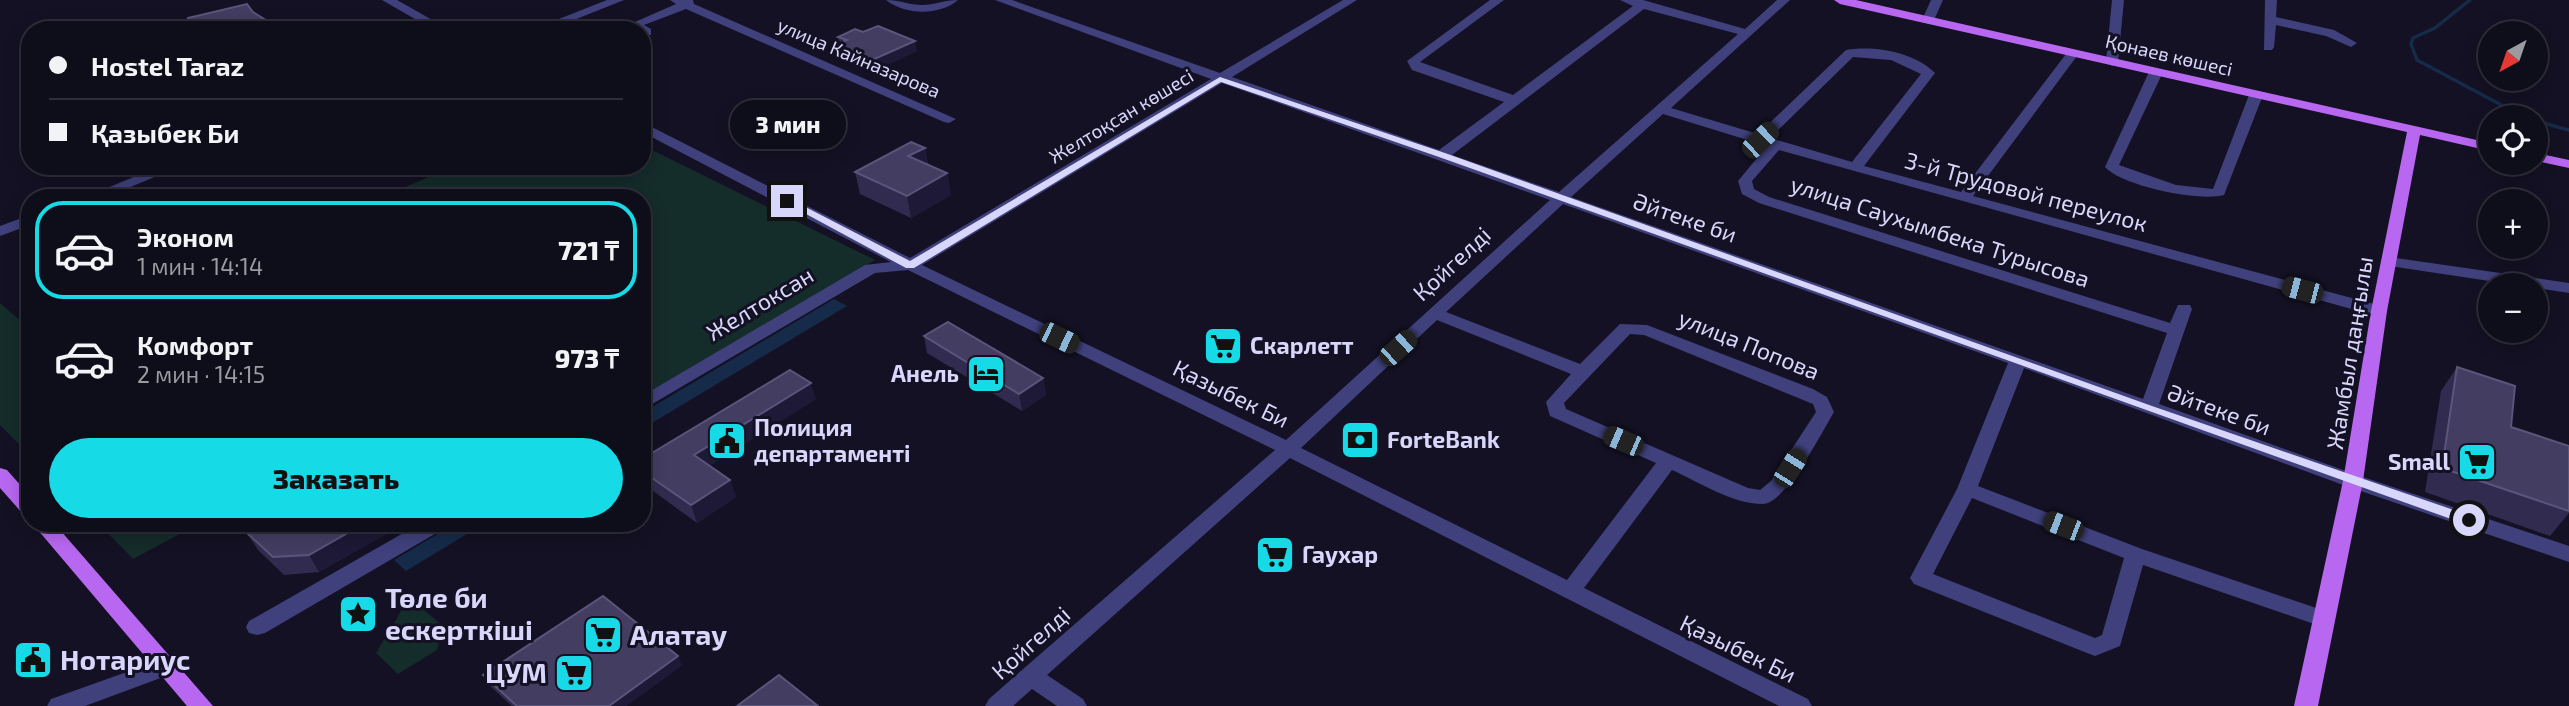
<!DOCTYPE html>
<html lang="ru">
<head>
<meta charset="utf-8">
<style>
	:root { --surface:#0e0d1a; --page:#171623; --text:#f1f3f6; --muted:#9b9ca2; --line:#2e2d39; --accent:#17dae7 }
	body { margin:0; font-family:"Exo 2",sans-serif; background:var(--page); color:var(--text); height:100vh; display:flex; flex-direction:column; font-size:26px; white-space:nowrap }
	* { box-sizing:border-box; margin:0 }
	p { font-size:23px; color:var(--muted) }
	.icon { flex:none; width:38px; height:38px; fill:none; stroke:currentColor; stroke-width:2; stroke-linecap:round; stroke-linejoin:round }
	.map { position:relative; flex:1; overflow:hidden }
	.drawer { position:absolute; left:21px; top:189px; width:630px; height:343px; display:flex; flex-direction:column; background:var(--surface); border-radius:28px; box-shadow:0 4px 18px #0003,0 0 0 2px var(--line) }
	.drawer>* { flex:none }
	.banner { position:absolute; left:21px; top:21px; width:630px; height:154px; border-radius:28px; box-shadow:0 4px 18px #0003,0 0 0 2px var(--line); display:grid; align-content:center; height:154px; padding:0 28px; background:var(--surface) }
	.needle { width:46px; rotate:220deg }
	.tools { position:absolute; left:2478px; top:21px; display:grid; gap:14px }
	.tools a { display:grid; place-items:center; width:70px; height:70px; border-radius:50%; background:var(--surface); box-shadow:0 4px 18px #0003,0 0 0 2px var(--line); font-size:35px }
	.end { position:absolute; width:32px; height:32px; margin:-16px; border:9px solid #d9d6fb; background:#111; box-shadow:0 0 0 4px #111 }
	.from { border-radius:50% }
	.bubble { position:absolute; height:49px; border-radius:24px; background:var(--surface); box-shadow:0 4px 18px #0003,0 0 0 2px var(--line); font-size:23px; font-weight:800; line-height:49px; text-align:center }
	.car { position:absolute; width:21px; height:42px; margin:-21px -10px; border-radius:9px; box-shadow:0 0 5px 2px #0007; background:linear-gradient(#222 24%,#8ab4d8 0 40%,#222 0 76%,#8ab4d8 0 86%,#222 0) }
	.banner b { display:flex; align-items:center; gap:24px; height:66px; font-size:26px }
	.banner b+b { border-top:2px solid var(--line) }
	.banner i { width:18px; height:18px; background:var(--text) }
	ul { padding:12px 0 0; list-style:none }
	li { display:flex; align-items:center; gap:21px; height:98px; margin:0 14px 10px; padding:0 14px; border:4px solid transparent; border-radius:28px }
	li div { flex:1 }
	li b { display:block; font-size:26px }
	li em { font-style:normal; font-weight:800 }
	li.current { border-color:var(--accent) }
	li>.icon { width:63px; height:63px; stroke-width:1.5 }
	.cta { display:flex; gap:14px; margin-top:auto; padding:14px 28px }
	.cta a { flex:1; height:80px; border-radius:42px; background:var(--accent); color:#111; font-size:28px; font-weight:800; line-height:80px; text-align:center }
	.map>svg:first-child { display:block }
	.green { fill:#142c2a }
	.water { fill:#152b49 }
	.lines { fill:none; stroke-linecap:round; stroke-linejoin:round }
	.stream { stroke:#152b49; stroke-width:3.5 }
	.minor { fill:#40407d; fill-rule:evenodd }
	.major { fill:#b868f0; fill-rule:evenodd }
	.wall { fill:#312b4f }
	.shaded-wall { fill:#1d1936 }
	.building { fill:#433d61; stroke:#5a557a; stroke-width:2 }
	.route { fill:#d9d6fb }
	.labels { text-anchor:middle; stroke-width:6; stroke-linejoin:round; paint-order:stroke }
	.far-street-label { font-size:19px; fill:#d9d6fb; stroke:#131123 }
	.street-label { font-size:23px; fill:#d9d6fb; stroke:#131123 }
	.poi-label { font-size:23px; font-weight:bold; fill:#d9d6fb; stroke:#131123; text-anchor:start }
	.near-poi-label { font-size:28px; font-weight:bold; fill:#d9d6fb; stroke:#131123; text-anchor:start }
</style>
</head>
<body>
<div class="map">
<svg width="2569" height="706" viewBox="0 0 2569 706">
	<rect width="100%" height="100%" fill="#131123"/>
	<g class="green">
		<polygon points="642,145 875,260 642,397 642,198 380,198 454,166 642,166"/>
		<polygon points="0,303 30,329 30,455 0,425"/>
		<polygon points="98,523 200,523 133,559"/>
		<polygon points="409,597 445,628 442,636 388,634"/>
		<polygon points="385,638 439,642 437,650 398,674 376,653"/>
	</g>
	<g class="water">
		<polygon points="834,299 847,306 642,429 642,413"/>
		<polygon points="456,523 485,523 406,571 394,560"/>
	</g>
	<g class="lines">
		<g class="stream">
			<polyline points="2470,0 2435,28 2413,38 2411,44 2417,60 2524,117"/>
			<polyline points="2536,121 2569,130"/>
		</g>
		<g class="minor">
			<polygon points="382,0 397,0 450,30 434,30"/>
			<polygon points="607,0 624,0 549,30 531,30"/>
			<polygon points="670,0 693,0 694,4 956,119 949,123 944,122 686,9 644,25 651,29 651,35 643,35 642,30 634,30 628,25 676,4"/>
			<path d="M886 0C899 0 910 5 922 5 934 5 945 0 958 0 939 16 905 15 886 0Z"/>
			<path d="M995 0H1012L1220 73 1343 0H1357L1232 77 1439 150 1504 102 1412 70 1407 61 1490 0H1504L1420 62 1513 95 1633 6 1620 0H1643L1745 29 1777 0H1790L1671 108 1758 134 1846 50C1873 45 1915 52 1935 73L1864 166 1961 192 2069 50H2077V56L1973 196 2385 307 2387 311 2385 315H2373L1779 150 1752 181 1754 189 1769 197 2170 323 2178 305H2190L2192 309 2159 404 2360 476 2569 546V562L2346 486 2024 368 1978 486 2142 549 2331 613 2334 619 2331 625 2323 627 2143 565 2120 646 2095 656 2087 653 1914 584 1910 578 1957 489 2008 363 1563 204 1446 312 1580 364 1620 324 1647 325 1813 389 1827 397 1834 412C1822 432 1786 503 1763 504 1732 504 1699 482 1672 470L1584 588 1808 699 1812 706H1779L1290 458 1047 675 1083 699 1087 706H1057L1032 689 1013 706H985L989 699 1022 670 1275 450 908 270 875 273 642 410V396L865 265 891 262 642 132V122L910 258 1211 79ZM1644 9 1738 34 1559 192 1452 155ZM1853 57 1891 60 1921 74 1852 162 1770 138ZM1222 83 1550 200 1286 440 922 265ZM1663 114 1767 146 1738 181 1742 194 1759 203 2167 333 2143 399 1571 197ZM1437 320 1571 374 1546 402 1550 416 1656 463 1567 580 1301 448ZM1630 334 1644 335 1813 404 1816 412 1771 481 1760 490 1748 488 1566 409 1564 403ZM1972 498 2124 558 2102 635 2095 638 1933 574Z"/>
			<polygon points="1931,0 1943,0 1934,20 1928,24 1922,20"/>
			<polygon points="2112,0 2124,0 2118,62 2112,66 2106,62"/>
			<polygon points="2265,0 2277,0 2276,17 2334,30 2357,43 2351,47 2326,36 2276,25 2274,47 2272,50 2264,50"/>
			<path d="M2156 68 2163 72 2119 165 2176 185 2213 189 2249 95 2256 91 2263 95 2224 195C2199 202 2122 186 2105 167L2149 72Z"/>
			<polygon points="160,166 181,166 104,198 83,198"/>
			<polygon points="30,215 30,225 0,236 0,226"/>
			<polygon points="2389,257 2569,283 2569,293 2536,288 2536,285 2516,285 2383,265 2381,262 2383,259"/>
			<polygon points="421,523 448,523 445,528 265,633 257,635 249,633 246,627 249,621"/>
			<polygon points="166,658 174,661 177,667 174,673 85,706 47,706 51,699"/>
		</g>
		<g class="major">
			<polygon points="1834,0 1856,0 2490,143 2490,151 2420,135 2387,311 2363,481 2318,706 2294,706 2343,481 2371,311 2407,132 1840,4"/>
			<polygon points="2536,153 2569,160 2569,168 2536,161"/>
			<polygon points="0,468 7,470 30,496 30,516 23,514 0,488"/>
			<polygon points="32,523 54,523 213,706 187,706"/>
		</g>
	</g>
	<g class="wall">
		<polygon points="253,12 264,19 269,29 192,30 190,26"/>
		<polygon points="838,37 917,51 872,72 836,57 834,46 839,44"/>
		<polygon points="925,148 928,165 947,173 951,195 911,218 860,194 855,172"/>
		<polygon points="270,166 304,166 304,167 284,175"/>
		<polygon points="924,336 1043,378 1046,395 1022,411 927,353"/>
		<polygon points="2457,367 2511,427 2569,446 2569,513 2550,536 2425,492 2441,391"/>
		<polygon points="816,399 709,466 730,480 736,497 697,523 642,483 642,459"/>
		<polygon points="247,533 386,534 319,572 284,575 258,550"/>
		<polygon points="682,665 626,706 512,706 488,684 483,675"/>
	</g>
	<g class="shaded-wall">
		<polygon points="264,19 269,29 243,30 241,26"/>
		<polygon points="225,20 229,30 192,30 190,26"/>
		<polygon points="915,41 917,51 872,72 870,61"/>
		<polygon points="925,148 928,169 908,156"/>
		<polygon points="279,166 304,166 304,167 284,175"/>
		<polygon points="947,173 951,195 911,218 907,196"/>
		<polygon points="1043,378 1046,395 1022,411 1019,394"/>
		<polygon points="811,383 816,399 699,472 694,455"/>
		<polygon points="730,480 736,497 697,523 691,505"/>
		<polygon points="365,523 380,523 386,534 319,572 309,555"/>
		<polygon points="678,656 682,665 626,706 609,706"/>
	</g>
	<g class="building">
		<polygon points="247,4 253,12 264,19 241,26 225,20 190,26 188,18"/>
		<polygon points="878,26 915,41 870,61 834,46 847,40 838,37 855,29 863,32"/>
		<polygon points="911,142 925,148 908,156 947,173 907,196 855,172"/>
		<polygon points="948,322 1043,378 1019,394 924,336"/>
		<polygon points="2457,367 2515,386 2511,427 2569,446 2569,511 2442,468"/>
		<polygon points="790,370 811,383 694,455 730,480 691,505 642,471 642,459"/>
		<polygon points="264,523 365,523 309,555 273,557 247,533"/>
		<polygon points="603,596 678,656 609,706 517,706 483,675"/>
		<polygon points="779,675 818,706 737,706"/>
	</g>
	<polygon class="route" points="1220,77 1445,153 2152,406 2474,517 2476,520 2469,525 2465,524 1439,157 1221,82 914,268 906,268 782,201 790,199 910,261"/>
	<defs>
		<g id="supermarket-square" transform="scale(2.0125)"><rect x="-9" y="-9" width="18" height="18" rx="4" fill="#17dae7" stroke="#131123"/><path d="M-6-5.5h2.5l.6 2H6L4.5 2H-2.5L-4.4-4H-6ZM-1.5 3.2a1.3 1.3 0 1 0 .1 0ZM3 3.2a1.3 1.3 0 1 0 .1 0Z" fill="#111"/></g>
		<g id="hotel-square" transform="scale(2.0125)"><rect x="-9" y="-9" width="18" height="18" rx="4" fill="#17dae7" stroke="#131123"/><path d="M-6-4.5h1.5V1H6V5H4.5V3h-9V5H-6ZM-4 0a1.8 1.8 0 1 1 3.6 0ZM.5 0V-2.5h3Q6-2.5 6 0Z" fill="#111"/></g>
		<g id="bank-square" transform="scale(2.0125)"><rect x="-9" y="-9" width="18" height="18" rx="4" fill="#17dae7" stroke="#131123"/><path d="M-6-4H6V4H-6ZM0-2.3a2.3 2.3 0 1 0 0 4.6a2.3 2.3 0 1 0 0-4.6Z" fill="#111"/></g>
		<g id="civic-square" transform="scale(2.0125)"><rect x="-9" y="-9" width="18" height="18" rx="4" fill="#17dae7" stroke="#131123"/><path d="M-.6-6.5H3V-4.5H.6V-3L4-1V1h2V6H-6V1h2V-1L-.6-3ZM-1.2 2.5V6h2.4V2.5Z" fill="#111"/></g>
		<g id="sight-square" transform="scale(2.0125)"><rect x="-9" y="-9" width="18" height="18" rx="4" fill="#17dae7" stroke="#131123"/><path d="M0-6L1.8-2.2L6-1.7L2.9 1.2L3.7 5.4L0 3.3L-3.7 5.4L-2.9 1.2L-6-1.7L-1.8-2.2Z" fill="#111"/></g>
	</defs>
	<g fill-rule="evenodd">
		<use href="#supermarket-square" x="1223" y="346"/>
		<use href="#hotel-square" x="986" y="374"/>
		<use href="#bank-square" x="1360" y="440"/>
		<use href="#civic-square" x="727" y="441"/>
		<use href="#supermarket-square" x="2477" y="462"/>
		<use href="#supermarket-square" x="1275" y="555"/>
		<use href="#sight-square" x="358" y="614"/>
		<use href="#supermarket-square" x="603" y="635"/>
		<use href="#civic-square" x="33" y="660"/>
		<use href="#supermarket-square" x="574" y="673"/>
	</g>
	<g class="labels">
		<g class="far-street-label">
			<text transform="translate(2169 55) rotate(13)" y="7">Қонаев көшесі</text>
			<text transform="translate(859 58) rotate(23)" y="7">улица Кайназарова</text>
			<text transform="translate(1121 116) rotate(-31)" y="7">Желтоқсан көшесі</text>
		</g>
		<g class="street-label">
			<text transform="translate(2026 192) rotate(15)" y="8">3-й Трудовой переулок</text>
			<text transform="translate(1685 218) rotate(19)" y="8">Әйтеке би</text>
			<text transform="translate(1940 232) rotate(18)" y="8">улица Саухымбека Турысова</text>
			<text transform="translate(1452 264) rotate(-43)" y="8">Қойгелді</text>
			<text transform="translate(760 304) rotate(-31)" y="8">Желтоксан</text>
			<text transform="translate(1749 345) rotate(22)" y="8">улица Попова</text>
			<text transform="translate(2350 353) rotate(-81)" y="8">Жамбыл даңғылы</text>
			<text transform="translate(1231 394) rotate(26)" y="8">Қазыбек Би</text>
			<text transform="translate(2219 410) rotate(20)" y="8">Әйтеке би</text>
			<text transform="translate(1031 643) rotate(-42)" y="8">Қойгелді</text>
			<text transform="translate(1738 649) rotate(26)" y="8">Қазыбек Би</text>
		</g>
		<g class="poi-label">
			<text x="1250" y="354">Скарлетт</text>
			<text x="959" y="382" text-anchor="end">Анель</text>
			<text x="754" y="436">Полиция<tspan x="754" dy="26">департаменті</tspan></text>
			<text x="1387" y="448">ForteBank</text>
			<text x="2450" y="470" text-anchor="end">Small</text>
			<text x="1302" y="563">Гаухар</text>
		</g>
		<g class="near-poi-label">
			<text x="385" y="608">Төле би<tspan x="385" dy="32">ескерткіші</tspan></text>
			<text x="630" y="645">Алатау</text>
			<text x="60" y="670">Нотариус</text>
			<text x="547" y="683" text-anchor="end">ЦУМ</text>
		</g>
	</g>
</svg>
<div class="tools">
<a><svg class="needle" viewBox="-14 -14 28 28"><path d="M0-13l5 13h-10z" fill="#e53935"/><path d="M0 13l5-13h-10z" fill="#9b9ca2"/></svg></a>
<a><svg class="icon" aria-label="locate" viewBox="0 0 24 24"><circle cx="12" cy="12" r="6"/><path d="M12 2v4M12 18v4M2 12h4M18 12h4"/></svg></a>
<a>+</a>
<a>−</a>
</div>
<i class="end from" style="left:2469px;top:520px"></i>
<i class="end" style="left:787px;top:201px"></i>
<div class="bubble" style="left:730px;top:100px;width:116px">3 мин</div>
<i class="car" style="left:1760px;top:140px;rotate:46deg"></i>
<i class="car" style="left:2302px;top:290px;rotate:285deg"></i>
<i class="car" style="left:1059px;top:338px;rotate:116deg"></i>
<i class="car" style="left:1398px;top:348px;rotate:48deg"></i>
<i class="car" style="left:1623px;top:441px;rotate:293deg"></i>
<i class="car" style="left:1790px;top:468px;rotate:32deg"></i>
<i class="car" style="left:2063px;top:526px;rotate:291deg"></i>
<div class="banner">
<b><i class="from"></i>Hostel Taraz</b>
<b><i></i>Қазыбек Би</b>
</div>
<section class="drawer">
<ul>
<li class="current"><svg class="icon" aria-label="car" viewBox="0 0 24 24"><path d="M5 17H2v-5l4-1 3-4h7l3 4 3 1v5h-3M9 17h6M6 11h13"/><circle cx="7" cy="17" r="2"/><circle cx="17" cy="17" r="2"/></svg><div><b>Эконом</b><p>1 мин · 14:14</p></div><em>721 ₸</em></li>
<li><svg class="icon" aria-label="car" viewBox="0 0 24 24"><path d="M5 17H2v-5l4-1 3-4h7l3 4 3 1v5h-3M9 17h6M6 11h13"/><circle cx="7" cy="17" r="2"/><circle cx="17" cy="17" r="2"/></svg><div><b>Комфорт</b><p>2 мин · 14:15</p></div><em>973 ₸</em></li>
</ul>
<div class="cta"><a>Заказать</a></div>
</section>
</div>
</body>
</html>
